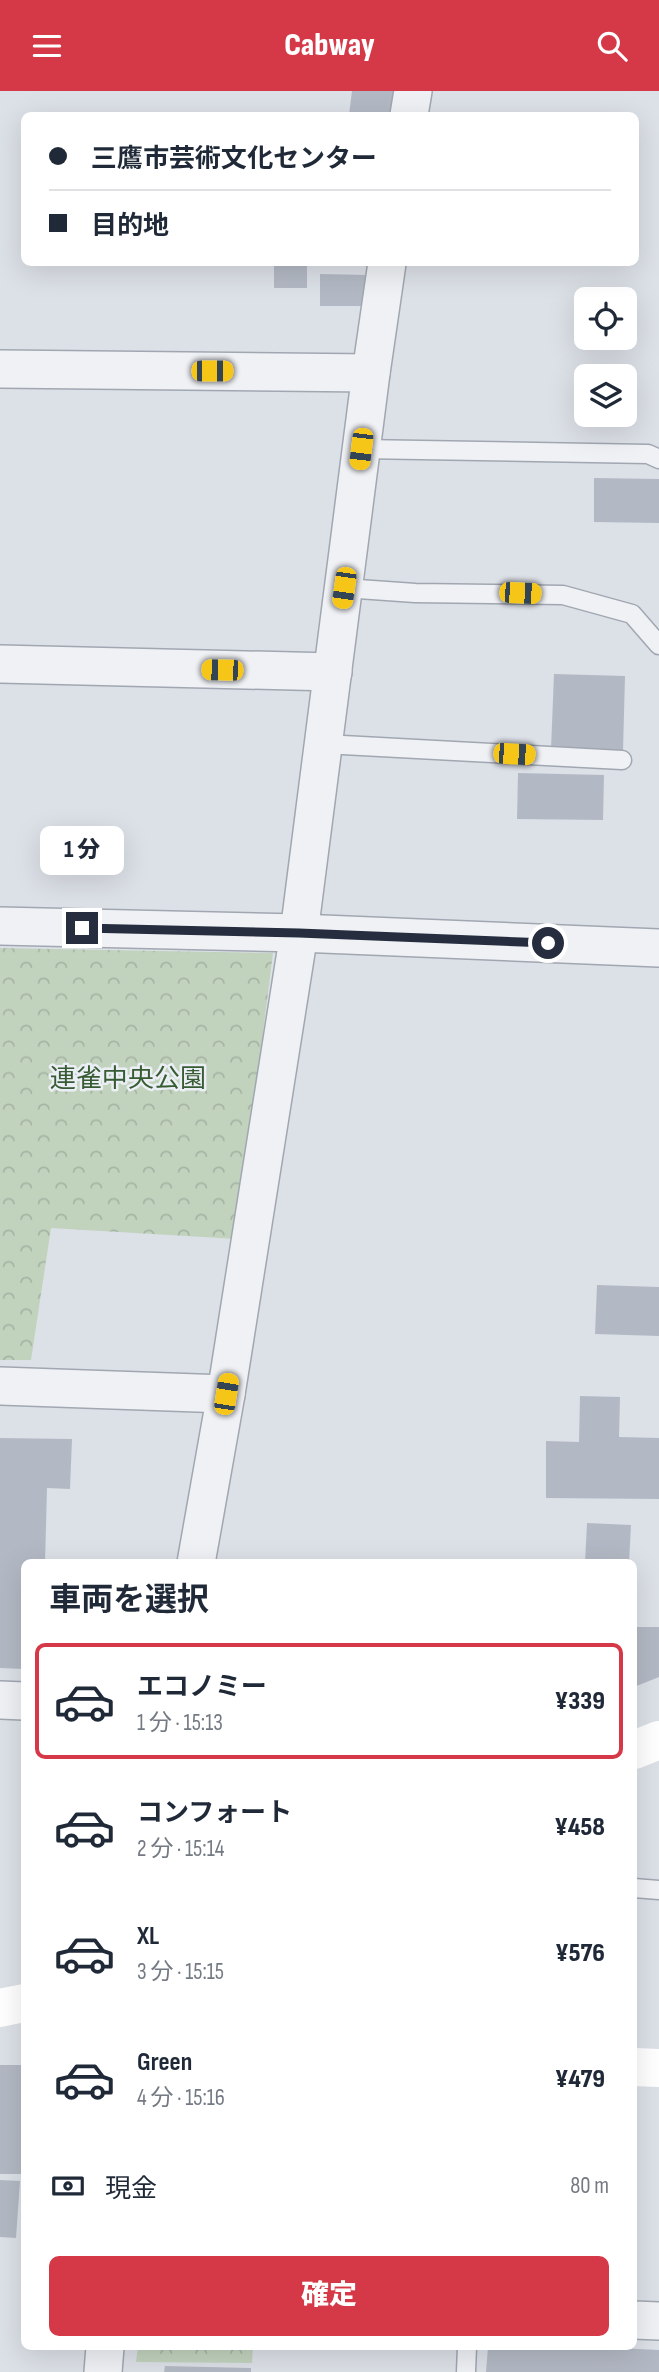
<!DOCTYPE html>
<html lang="ja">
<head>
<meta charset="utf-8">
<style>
	:root { --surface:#fff; --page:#f6f6f7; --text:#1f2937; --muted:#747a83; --line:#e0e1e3; --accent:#d53947 }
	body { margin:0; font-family:"Sofia Sans Condensed","Noto Sans JP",sans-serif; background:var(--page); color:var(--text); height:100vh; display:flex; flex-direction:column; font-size:26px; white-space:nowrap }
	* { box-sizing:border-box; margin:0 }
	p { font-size:23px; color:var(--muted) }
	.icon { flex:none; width:38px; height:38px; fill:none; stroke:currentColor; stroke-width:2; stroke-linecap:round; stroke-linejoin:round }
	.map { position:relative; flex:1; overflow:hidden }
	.drawer { position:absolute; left:21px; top:1468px; width:616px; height:791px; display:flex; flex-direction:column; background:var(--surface); border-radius:10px; box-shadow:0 7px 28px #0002 }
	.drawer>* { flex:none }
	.banner { position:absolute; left:21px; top:21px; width:618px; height:154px; border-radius:10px; box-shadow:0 7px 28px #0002; display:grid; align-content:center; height:154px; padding:0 28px; background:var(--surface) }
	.controls { position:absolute; left:574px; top:196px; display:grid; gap:14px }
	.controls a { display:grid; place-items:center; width:63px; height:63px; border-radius:10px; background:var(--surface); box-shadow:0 7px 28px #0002; font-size:35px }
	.end { position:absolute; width:32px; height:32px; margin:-16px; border:9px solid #252d3e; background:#fff; box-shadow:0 0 0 4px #fff }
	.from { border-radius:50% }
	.bubble { position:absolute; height:49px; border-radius:10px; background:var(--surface); box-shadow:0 7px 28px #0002; font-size:23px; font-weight:800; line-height:49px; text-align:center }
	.car { position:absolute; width:21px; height:42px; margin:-21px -10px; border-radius:9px; box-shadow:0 0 5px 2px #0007; background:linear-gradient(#f5c518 24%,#345 0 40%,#f5c518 0 76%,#345 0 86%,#f5c518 0) }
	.banner b { display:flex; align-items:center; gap:24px; height:66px; font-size:26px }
	.banner b+b { border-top:2px solid var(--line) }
	.banner i { width:18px; height:18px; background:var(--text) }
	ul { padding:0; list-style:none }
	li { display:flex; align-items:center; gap:21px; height:116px; margin:0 14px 10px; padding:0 14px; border:4px solid transparent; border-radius:10px }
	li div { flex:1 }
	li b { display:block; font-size:26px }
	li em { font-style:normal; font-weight:800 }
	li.current { border-color:var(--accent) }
	li>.icon { width:63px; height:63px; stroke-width:1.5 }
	h2 { padding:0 28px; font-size:32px; line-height:84px }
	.pay { display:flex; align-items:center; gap:18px; height:77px; padding:0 28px; font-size:26px }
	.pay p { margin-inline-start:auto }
	.button { display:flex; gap:14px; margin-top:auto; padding:14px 28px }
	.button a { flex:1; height:80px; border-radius:10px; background:var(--accent); color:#fff; font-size:28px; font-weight:800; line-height:80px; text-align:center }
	header { display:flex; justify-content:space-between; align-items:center; height:91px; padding:0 28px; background:var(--accent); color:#fff; font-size:32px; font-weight:800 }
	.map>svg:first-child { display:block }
	.park { fill:url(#park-crowns) }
	.building { fill:#b3b9c4 }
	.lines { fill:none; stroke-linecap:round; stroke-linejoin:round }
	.lane-casing { stroke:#a1a7b1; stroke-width:21 }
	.street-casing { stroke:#a1a7b1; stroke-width:40 }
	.lane { stroke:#eff1f5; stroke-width:18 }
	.street { stroke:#eff1f5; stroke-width:37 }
	.secondary { stroke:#fff; stroke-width:38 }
	.route { stroke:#252d3e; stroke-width:9 }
	.labels { text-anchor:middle; stroke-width:5; stroke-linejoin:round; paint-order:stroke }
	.park-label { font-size:26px; fill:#375b32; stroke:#ebeff5 }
</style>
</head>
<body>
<header><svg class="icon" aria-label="menu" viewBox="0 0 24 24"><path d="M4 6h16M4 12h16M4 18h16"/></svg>Cabway<svg class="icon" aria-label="search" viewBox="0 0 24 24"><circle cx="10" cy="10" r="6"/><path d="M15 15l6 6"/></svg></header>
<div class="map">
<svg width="659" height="2281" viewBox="0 0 659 2281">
	<defs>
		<pattern id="park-crowns" width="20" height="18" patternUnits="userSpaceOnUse" patternTransform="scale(1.75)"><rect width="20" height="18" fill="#c1d2bd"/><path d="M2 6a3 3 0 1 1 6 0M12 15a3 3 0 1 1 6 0" fill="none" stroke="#a6b5a4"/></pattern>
	</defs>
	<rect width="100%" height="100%" fill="#dce0e7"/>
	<g class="park">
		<polygon points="0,857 273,862 237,1148 51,1137 31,1269 0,1269"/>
		<polygon points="138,2256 253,2256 252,2272 136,2271"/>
	</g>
	<g class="building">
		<polygon points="352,0 401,0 398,24 349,24"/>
		<rect x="274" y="172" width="33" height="25"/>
		<polygon points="320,183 370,184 369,215 320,215"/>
		<polygon points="594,387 659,388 659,432 594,431"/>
		<polygon points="554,583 625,585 623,660 551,658"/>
		<polygon points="518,682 604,684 603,729 517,728"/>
		<polygon points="597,1194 659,1196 659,1245 595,1243"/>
		<polygon points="580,1305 620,1306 619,1346 659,1347 659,1408 546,1407 546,1350 579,1351"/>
		<polygon points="0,1347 72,1348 70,1398 47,1397 45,1472 24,1472 24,1578 0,1577"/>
		<polygon points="587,1432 631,1434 629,1472 585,1472"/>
		<polygon points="634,1536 659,1536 659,1586 634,1596"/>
		<polygon points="0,1974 23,1974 22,2083 0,2083"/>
		<polygon points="0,2089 20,2090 16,2147 0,2146"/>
		<polygon points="488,2256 594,2256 659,2259 659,2281 486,2281"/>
		<polygon points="165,2275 251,2277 251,2281 164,2281"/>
	</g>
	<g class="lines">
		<g class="lane-casing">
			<g id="lane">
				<polyline points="361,358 648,363 659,368"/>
				<polyline points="344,497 415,502 563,504 632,523 659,554"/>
				<polyline points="324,653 622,669"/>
				<polyline points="634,1797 659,1799"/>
				<polyline points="466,2281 467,2256"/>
			</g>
		</g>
		<g class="street-casing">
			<g id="street">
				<polyline points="409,24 413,0"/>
				<polyline points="0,278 371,282"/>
				<polyline points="0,573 333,581"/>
				<polyline points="0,835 299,842 659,857"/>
				<polyline points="0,1295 226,1303"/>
				<polyline points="196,1472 226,1303 299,842 371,282 387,172"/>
				<polyline points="0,1609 24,1610"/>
				<polyline points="634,2229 659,2230"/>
				<polyline points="103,2281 105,2256"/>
			</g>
		</g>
		<use href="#lane" class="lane"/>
		<use href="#street" class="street"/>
		<g class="secondary">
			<polyline points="634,1659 659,1649"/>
			<polyline points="0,1917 24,1912"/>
			<polyline points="634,1976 659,1977"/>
		</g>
	</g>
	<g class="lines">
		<polyline class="route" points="82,837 299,842 548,852"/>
	</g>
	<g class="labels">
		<g class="park-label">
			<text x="128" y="996">連雀中央公園</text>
		</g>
	</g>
</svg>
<div class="controls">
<a><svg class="icon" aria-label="locate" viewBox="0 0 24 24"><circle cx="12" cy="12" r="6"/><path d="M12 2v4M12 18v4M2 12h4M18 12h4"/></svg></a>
<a><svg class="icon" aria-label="layers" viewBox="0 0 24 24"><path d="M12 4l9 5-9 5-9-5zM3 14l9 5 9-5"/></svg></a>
</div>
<i class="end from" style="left:548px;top:852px"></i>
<i class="end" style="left:82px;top:837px"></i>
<div class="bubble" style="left:40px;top:735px;width:84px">1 分</div>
<i class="car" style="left:212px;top:280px;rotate:90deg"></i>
<i class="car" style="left:361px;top:358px;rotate:187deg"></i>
<i class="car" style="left:344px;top:497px;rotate:188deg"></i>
<i class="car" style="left:520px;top:502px;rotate:92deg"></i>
<i class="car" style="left:222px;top:579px;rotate:271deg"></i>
<i class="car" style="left:514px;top:663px;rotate:93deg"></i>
<i class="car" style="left:226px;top:1303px;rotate:9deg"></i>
<div class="banner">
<b><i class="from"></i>三鷹市芸術文化センター</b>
<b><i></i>目的地</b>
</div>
<section class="drawer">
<h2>車両を選択</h2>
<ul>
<li class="current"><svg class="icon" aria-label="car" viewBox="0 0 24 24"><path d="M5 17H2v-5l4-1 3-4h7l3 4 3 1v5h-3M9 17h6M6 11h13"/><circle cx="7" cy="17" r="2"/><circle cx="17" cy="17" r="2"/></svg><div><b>エコノミー</b><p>1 分 · 15:13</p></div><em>¥339</em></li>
<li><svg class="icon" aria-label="car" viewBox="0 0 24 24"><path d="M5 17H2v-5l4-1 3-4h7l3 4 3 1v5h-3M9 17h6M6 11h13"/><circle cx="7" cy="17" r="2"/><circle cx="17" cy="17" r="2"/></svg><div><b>コンフォート</b><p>2 分 · 15:14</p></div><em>¥458</em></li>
<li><svg class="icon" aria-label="car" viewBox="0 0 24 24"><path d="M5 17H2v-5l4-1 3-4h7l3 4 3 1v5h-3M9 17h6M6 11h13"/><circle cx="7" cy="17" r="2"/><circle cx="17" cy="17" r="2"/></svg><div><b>XL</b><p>3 分 · 15:15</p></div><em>¥576</em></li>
<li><svg class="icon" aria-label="car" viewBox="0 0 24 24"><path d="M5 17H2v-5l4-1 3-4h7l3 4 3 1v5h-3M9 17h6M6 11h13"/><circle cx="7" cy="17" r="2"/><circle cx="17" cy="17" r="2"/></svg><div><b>Green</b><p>4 分 · 15:16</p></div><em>¥479</em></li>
</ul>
<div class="pay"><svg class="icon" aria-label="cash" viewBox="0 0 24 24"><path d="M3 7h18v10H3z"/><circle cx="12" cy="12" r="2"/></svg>現金<p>80 m</p></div>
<div class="button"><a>確定</a></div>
</section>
</div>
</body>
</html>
